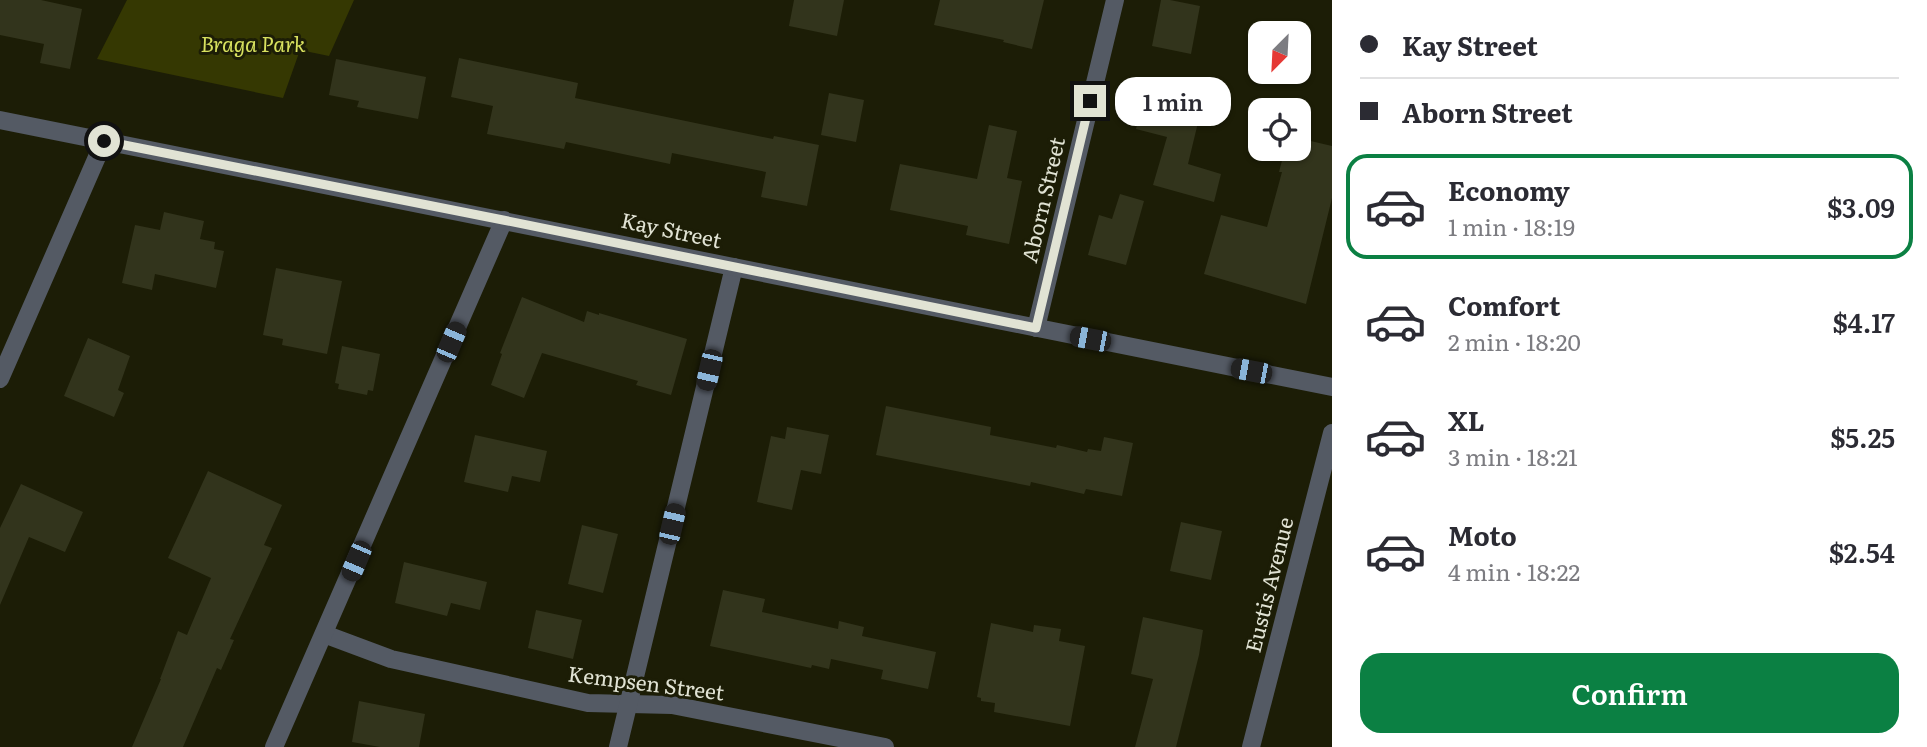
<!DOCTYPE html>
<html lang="en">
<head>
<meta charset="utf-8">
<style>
	:root { --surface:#fff; --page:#f7f7f7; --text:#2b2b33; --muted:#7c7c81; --line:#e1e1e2; --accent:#0b8043 }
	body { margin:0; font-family:Literata,serif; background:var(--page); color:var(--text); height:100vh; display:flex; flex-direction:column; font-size:26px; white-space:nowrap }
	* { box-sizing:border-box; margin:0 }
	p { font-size:23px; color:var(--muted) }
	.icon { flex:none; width:38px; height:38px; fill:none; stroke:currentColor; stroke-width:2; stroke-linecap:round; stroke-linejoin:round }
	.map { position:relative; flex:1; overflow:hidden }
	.details { display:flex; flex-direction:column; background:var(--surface); width:595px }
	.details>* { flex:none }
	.hud { display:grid; align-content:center; height:154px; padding:0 28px; background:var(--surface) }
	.needle { width:46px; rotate:204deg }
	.controls { position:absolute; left:1248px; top:21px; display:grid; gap:14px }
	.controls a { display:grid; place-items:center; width:63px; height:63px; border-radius:14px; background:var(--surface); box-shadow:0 2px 5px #0004; font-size:35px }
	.end { position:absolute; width:32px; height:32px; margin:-16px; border:9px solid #e1e3d4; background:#111; box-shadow:0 0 0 4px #111 }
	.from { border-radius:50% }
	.bubble { position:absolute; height:49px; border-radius:21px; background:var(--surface); box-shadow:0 2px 5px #0004; font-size:23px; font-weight:600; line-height:49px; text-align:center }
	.car { position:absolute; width:21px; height:42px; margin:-21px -10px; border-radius:9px; box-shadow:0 0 5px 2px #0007; background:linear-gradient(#222 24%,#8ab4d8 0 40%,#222 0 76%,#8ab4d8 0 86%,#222 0) }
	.hud b { display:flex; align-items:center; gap:24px; height:66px; font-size:26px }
	.hud b+b { border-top:2px solid var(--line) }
	.hud i { width:18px; height:18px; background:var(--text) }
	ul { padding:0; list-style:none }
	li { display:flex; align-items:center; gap:21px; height:105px; margin:0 14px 10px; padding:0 14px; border:4px solid transparent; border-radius:21px }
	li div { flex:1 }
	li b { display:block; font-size:26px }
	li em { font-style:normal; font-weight:600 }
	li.on { border-color:var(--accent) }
	li>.icon { width:63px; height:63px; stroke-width:1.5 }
	.cta { display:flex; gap:14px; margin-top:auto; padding:14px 28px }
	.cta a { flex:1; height:80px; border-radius:21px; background:var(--accent); color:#fff; font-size:28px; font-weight:600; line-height:80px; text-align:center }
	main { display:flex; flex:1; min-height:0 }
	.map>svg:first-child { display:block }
	.green { fill:#353802 }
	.building { fill:#32341c }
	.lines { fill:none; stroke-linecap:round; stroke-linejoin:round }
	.minor { stroke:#545a64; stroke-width:18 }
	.tertiary { stroke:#545a64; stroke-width:18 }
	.route { stroke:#e1e3d4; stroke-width:9 }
	.labels { text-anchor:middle; stroke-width:6; stroke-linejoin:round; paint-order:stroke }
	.park-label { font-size:21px; font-style:italic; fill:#d8e15f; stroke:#1c1d06 }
	.street-label { font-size:21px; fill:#e1e3d4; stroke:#1c1d06 }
</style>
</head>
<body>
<main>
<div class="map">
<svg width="1332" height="747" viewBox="0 0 1332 747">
	<rect width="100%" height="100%" fill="#1c1d06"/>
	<polygon class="green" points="127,0 354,0 329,56 300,50 283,98 97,59"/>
	<g class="building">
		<polygon points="0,0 41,0 82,9 70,69 40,63 44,44 0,35"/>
		<polygon points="794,0 844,0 837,36 789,26"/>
		<polygon points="940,0 1044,0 1032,49 1003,42 1004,40 934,25"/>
		<polygon points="1161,0 1170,0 1200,6 1191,54 1152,46"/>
		<polygon points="459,58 578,83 575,98 773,139 774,136 819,145 807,206 761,197 766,172 672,153 670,164 566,142 564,149 487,134 493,106 451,97"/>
		<polygon points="336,59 426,77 418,119 357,107 359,101 329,95"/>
		<polygon points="829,93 864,100 856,142 821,135"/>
		<polygon points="1144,96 1201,110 1188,164 1221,174 1214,202 1153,185 1167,137 1136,129"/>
		<polygon points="989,125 1017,131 1007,178 1022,181 1009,244 966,235 968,226 890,210 900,164 977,179"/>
		<polygon points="1298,138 1332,146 1332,198 1306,304 1204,274 1221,215 1267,227 1282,172 1279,172 1285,149 1298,149"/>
		<polygon points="1120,194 1144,201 1126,265 1088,255 1099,215 1112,219"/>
		<polygon points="164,212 204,221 200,239 215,242 214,249 224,251 216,288 155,274 152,290 122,283 135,225 160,230"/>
		<polygon points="276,268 342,281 327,354 282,345 283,339 263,335"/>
		<polygon points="522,297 584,322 587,311 599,315 599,313 687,339 671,395 636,385 638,381 542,353 524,398 491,385 502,354 500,353"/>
		<polygon points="88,338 130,356 118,390 124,393 114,417 64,396"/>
		<polygon points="342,346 380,354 373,391 368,390 367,395 338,389 339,384 335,383"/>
		<polygon points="886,406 991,427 990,435 1056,448 1057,445 1087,452 1088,449 1101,451 1104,437 1133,443 1122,496 1086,489 1084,494 1031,482 1030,486 876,455"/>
		<polygon points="787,427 829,435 821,474 801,470 792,510 757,502 771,436 785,439"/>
		<polygon points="475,435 547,451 540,482 512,476 508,492 464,482"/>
		<polygon points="208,471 282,505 264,545 272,548 230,639 234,640 221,670 217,668 183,747 132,747 161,679 160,679 178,631 187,635 211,578 168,558"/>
		<polygon points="21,484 83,512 65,552 29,537 0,605 0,528"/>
		<polygon points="1181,522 1222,531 1211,580 1170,571"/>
		<polygon points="582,525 618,534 603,593 568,584"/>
		<polygon points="404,562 487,582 480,610 451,603 447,616 395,603"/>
		<polygon points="723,590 765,599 762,612 838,629 839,621 864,627 862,636 936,652 928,689 881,679 883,670 831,659 829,669 812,665 811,668 710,646"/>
		<polygon points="536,610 582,620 573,659 528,648"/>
		<polygon points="1143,617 1203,630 1199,655 1176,747 1135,747 1153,679 1131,674"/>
		<polygon points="991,623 1033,632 1034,625 1061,629 1059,641 1085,646 1070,726 994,712 995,703 981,701 981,698 977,697"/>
		<polygon points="359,701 425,714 419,747 380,747 352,742"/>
	</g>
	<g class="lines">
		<g class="minor">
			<polyline points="1036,328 1115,0"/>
			<polyline points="0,379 104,141"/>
			<polyline points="324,634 391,659 588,703 672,705 885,747"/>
			<polyline points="274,747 504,220"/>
			<polyline points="618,747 734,267"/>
		</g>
		<g class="tertiary">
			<polyline points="0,120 1332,387"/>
			<polyline points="1251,747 1332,433"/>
		</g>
	</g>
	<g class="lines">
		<polyline class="route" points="104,141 503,220 1036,328 1090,101"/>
	</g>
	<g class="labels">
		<g class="park-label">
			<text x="253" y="52">Braga Park</text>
		</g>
		<g class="street-label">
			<text transform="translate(1044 200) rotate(-77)" y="7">Aborn Street</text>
			<text transform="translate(671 231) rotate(12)" y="7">Kay Street</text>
			<text transform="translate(1270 585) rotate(-76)" y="7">Eustis Avenue</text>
			<text transform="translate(646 684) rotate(7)" y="7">Kempsen Street</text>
		</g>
	</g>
</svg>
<div class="controls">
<a><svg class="needle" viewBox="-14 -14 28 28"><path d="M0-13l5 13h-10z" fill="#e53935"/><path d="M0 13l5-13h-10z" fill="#7c7c81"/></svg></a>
<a><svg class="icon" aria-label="locate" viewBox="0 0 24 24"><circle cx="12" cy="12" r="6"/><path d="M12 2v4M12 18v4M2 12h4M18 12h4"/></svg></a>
</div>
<i class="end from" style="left:104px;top:141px"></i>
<i class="end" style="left:1090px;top:101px"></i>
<div class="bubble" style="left:1115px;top:77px;width:116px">1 min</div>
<i class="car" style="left:1090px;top:339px;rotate:281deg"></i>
<i class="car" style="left:451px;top:342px;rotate:23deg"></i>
<i class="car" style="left:709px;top:370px;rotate:193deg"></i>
<i class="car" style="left:1251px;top:371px;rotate:281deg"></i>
<i class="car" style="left:672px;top:524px;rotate:13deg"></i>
<i class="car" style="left:356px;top:561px;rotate:203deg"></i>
</div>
<section class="details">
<div class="hud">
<b><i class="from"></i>Kay Street</b>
<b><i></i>Aborn Street</b>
</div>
<ul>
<li class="on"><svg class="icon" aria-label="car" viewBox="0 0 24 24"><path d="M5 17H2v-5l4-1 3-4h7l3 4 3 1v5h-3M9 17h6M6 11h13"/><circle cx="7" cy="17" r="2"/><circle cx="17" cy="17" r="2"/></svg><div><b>Economy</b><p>1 min · 18:19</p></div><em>$3.09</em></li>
<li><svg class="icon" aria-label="car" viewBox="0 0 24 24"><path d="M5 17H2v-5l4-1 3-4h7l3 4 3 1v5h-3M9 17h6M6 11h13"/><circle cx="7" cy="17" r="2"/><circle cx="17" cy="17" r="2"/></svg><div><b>Comfort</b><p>2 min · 18:20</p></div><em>$4.17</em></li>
<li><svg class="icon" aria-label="car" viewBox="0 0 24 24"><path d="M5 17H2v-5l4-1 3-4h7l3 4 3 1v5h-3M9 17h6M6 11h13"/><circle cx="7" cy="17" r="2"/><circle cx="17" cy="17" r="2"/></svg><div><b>XL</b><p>3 min · 18:21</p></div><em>$5.25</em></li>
<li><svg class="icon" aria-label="car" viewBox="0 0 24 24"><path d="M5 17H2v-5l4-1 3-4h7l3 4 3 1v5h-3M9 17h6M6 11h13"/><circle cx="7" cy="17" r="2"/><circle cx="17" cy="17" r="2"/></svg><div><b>Moto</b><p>4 min · 18:22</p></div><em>$2.54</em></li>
</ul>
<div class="cta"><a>Confirm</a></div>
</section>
</main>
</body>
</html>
